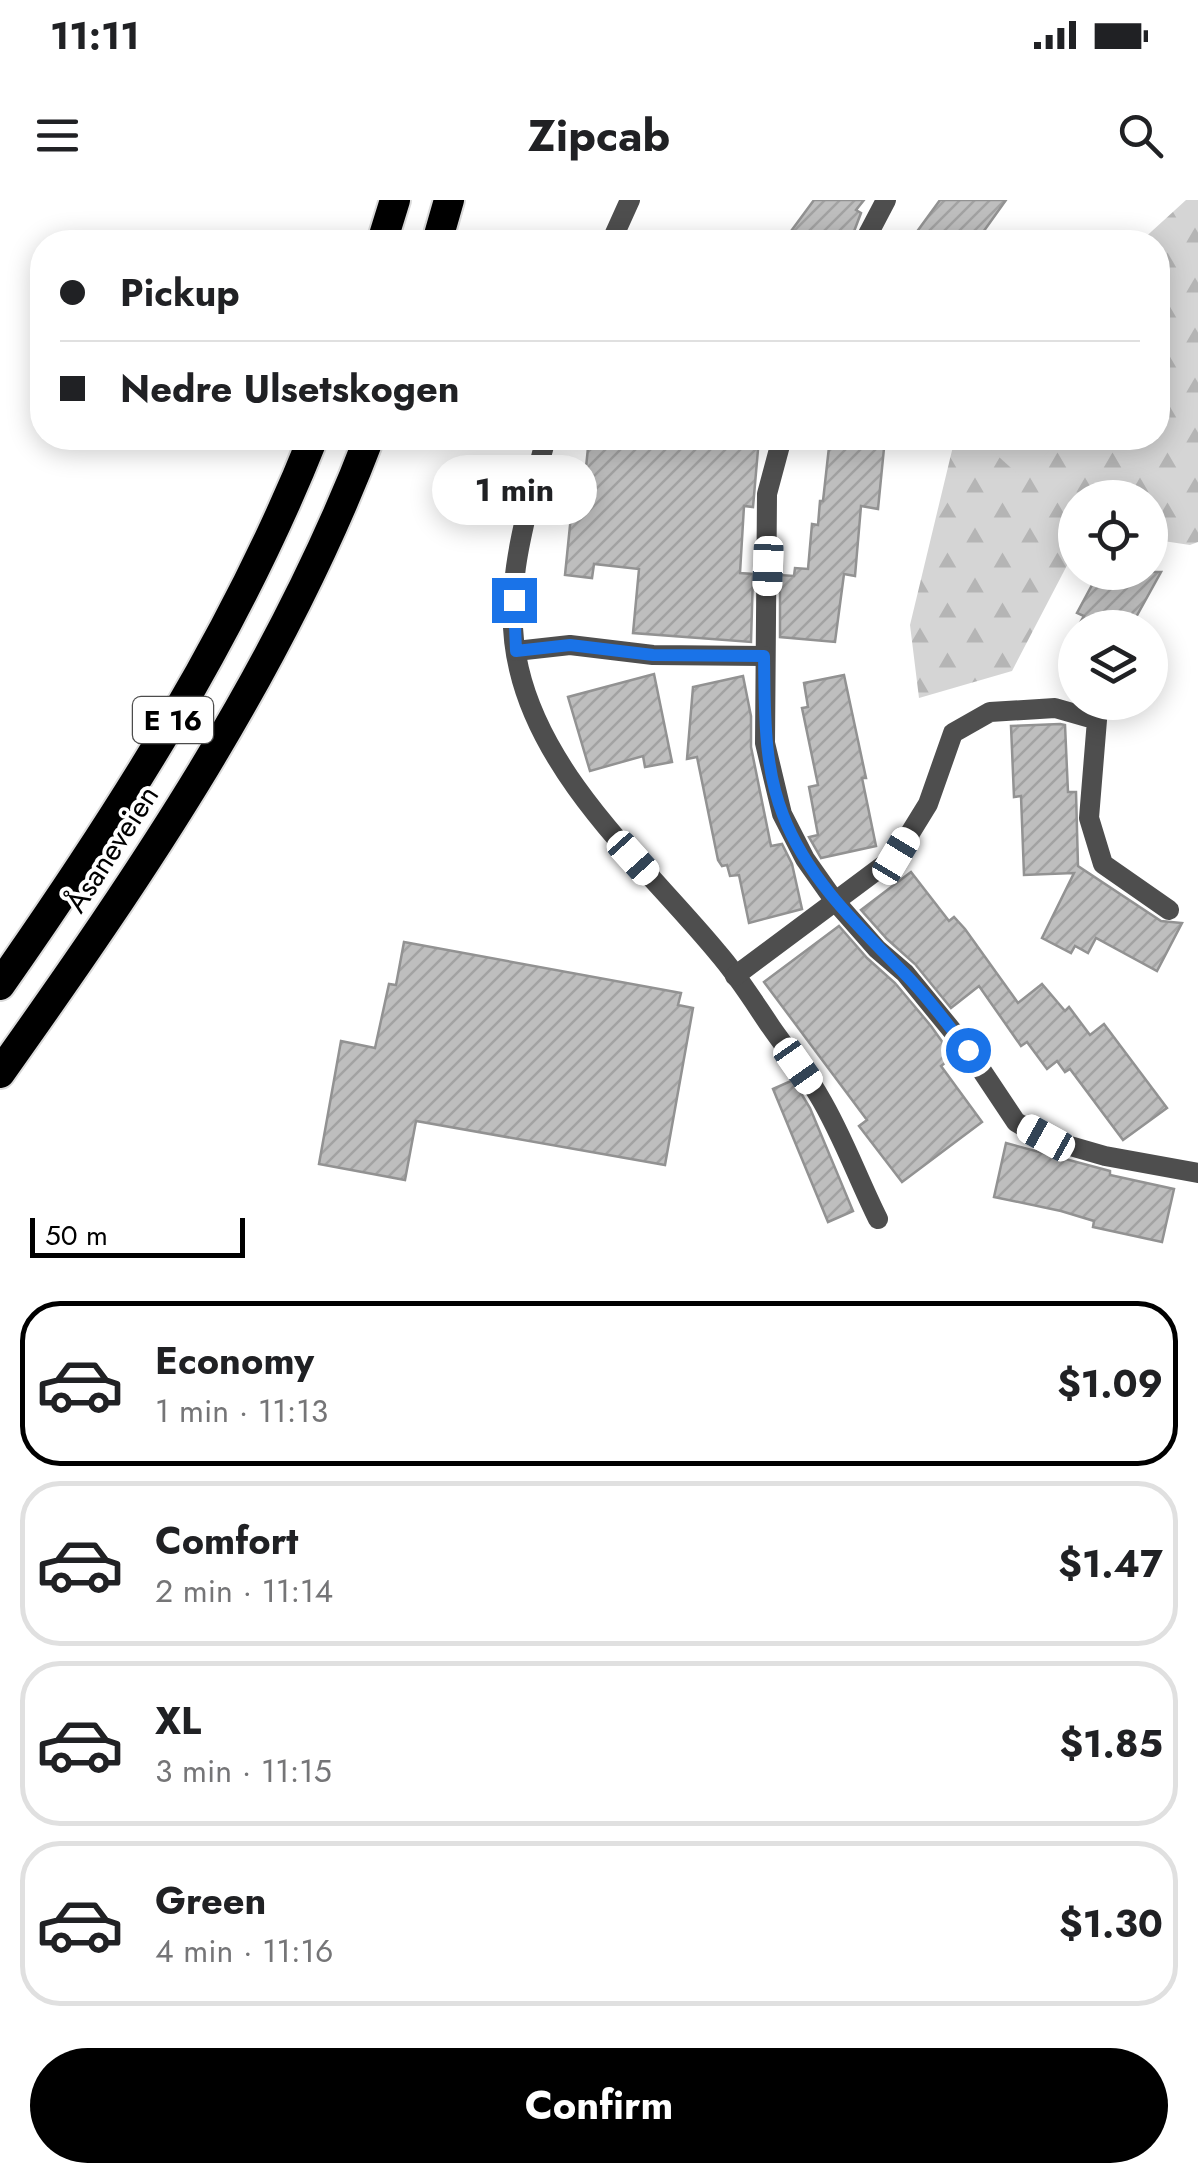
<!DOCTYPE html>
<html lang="en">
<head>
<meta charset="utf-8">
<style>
	:root { --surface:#fff; --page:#f2f2f2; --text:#202124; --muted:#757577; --line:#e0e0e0; --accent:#000 }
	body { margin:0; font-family:Jost,sans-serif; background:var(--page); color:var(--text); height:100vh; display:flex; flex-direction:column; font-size:38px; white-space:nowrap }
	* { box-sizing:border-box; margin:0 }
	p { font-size:32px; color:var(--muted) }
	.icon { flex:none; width:55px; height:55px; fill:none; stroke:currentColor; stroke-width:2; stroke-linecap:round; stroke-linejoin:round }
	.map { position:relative; height:1083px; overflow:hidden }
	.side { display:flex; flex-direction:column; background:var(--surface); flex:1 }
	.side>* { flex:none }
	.top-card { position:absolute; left:30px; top:30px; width:1140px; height:220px; border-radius:40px; box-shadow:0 5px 25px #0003; display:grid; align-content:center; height:220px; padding:0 30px; background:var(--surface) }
	.tools { position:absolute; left:1058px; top:280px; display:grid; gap:20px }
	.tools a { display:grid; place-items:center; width:110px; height:110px; border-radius:50%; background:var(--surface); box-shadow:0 5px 25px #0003; font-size:50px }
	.scale { position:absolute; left:30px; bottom:25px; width:215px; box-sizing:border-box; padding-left:10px; border:5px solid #000; border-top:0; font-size:28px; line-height:35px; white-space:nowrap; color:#000; -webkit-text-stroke:8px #fff; paint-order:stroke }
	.end { position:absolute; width:45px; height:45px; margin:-22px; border:12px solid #1a73e8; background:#fff; box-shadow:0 0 0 5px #fff }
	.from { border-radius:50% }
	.bubble { position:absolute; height:70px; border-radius:35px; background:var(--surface); box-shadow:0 5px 25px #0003; font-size:32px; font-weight:700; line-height:70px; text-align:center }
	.car { position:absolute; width:30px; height:60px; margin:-30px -15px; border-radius:12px; box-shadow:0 0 8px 2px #0007; background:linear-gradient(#fff 24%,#345 0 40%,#fff 0 76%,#345 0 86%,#fff 0) }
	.top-card b { display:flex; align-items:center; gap:35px; height:95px; font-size:38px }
	.top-card b+b { border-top:2px solid var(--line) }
	.top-card i { width:25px; height:25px; background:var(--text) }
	ul { padding:18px 0 0; list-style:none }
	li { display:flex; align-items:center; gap:30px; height:165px; margin:0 20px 15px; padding:0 10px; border:5px solid var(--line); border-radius:40px }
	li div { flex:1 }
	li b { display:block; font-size:38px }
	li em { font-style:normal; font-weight:700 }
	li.current { border-color:var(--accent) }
	li>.icon { width:90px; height:90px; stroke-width:1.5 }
	.button { display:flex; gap:20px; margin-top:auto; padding:20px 30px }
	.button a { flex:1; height:115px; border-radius:60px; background:var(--accent); color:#fff; font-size:40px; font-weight:700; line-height:115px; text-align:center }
	.status { display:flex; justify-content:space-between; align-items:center; height:70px; padding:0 50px; background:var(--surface); direction:ltr }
	.status svg { height:28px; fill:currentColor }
	header { display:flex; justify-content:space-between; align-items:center; height:130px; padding:0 30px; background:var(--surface); font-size:45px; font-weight:700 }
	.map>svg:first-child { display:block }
	.forest { fill:url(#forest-firs) }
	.pitch { fill:#d5d5d5 }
	.building { fill:url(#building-hatch); stroke:#929292; stroke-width:2.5 }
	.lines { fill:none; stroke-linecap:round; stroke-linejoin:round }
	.motorway-casing { stroke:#dbdbdb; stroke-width:34 }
	.minor { stroke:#4e4e4e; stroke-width:20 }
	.motorway { stroke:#000; stroke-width:30 }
	.route { stroke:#1a73e8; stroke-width:12 }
	.labels { text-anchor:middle; stroke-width:8; stroke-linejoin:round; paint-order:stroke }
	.shield { fill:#fff; stroke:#4c4c4c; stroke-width:2.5 }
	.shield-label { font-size:28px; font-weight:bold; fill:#000 }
	.street-label { font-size:30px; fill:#000; stroke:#fff }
</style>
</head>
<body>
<div class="status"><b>11:11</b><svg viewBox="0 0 49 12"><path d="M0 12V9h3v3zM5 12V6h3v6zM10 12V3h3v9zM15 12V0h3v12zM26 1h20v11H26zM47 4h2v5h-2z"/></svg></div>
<header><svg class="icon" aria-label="menu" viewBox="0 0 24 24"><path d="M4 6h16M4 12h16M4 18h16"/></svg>Zipcab<svg class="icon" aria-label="search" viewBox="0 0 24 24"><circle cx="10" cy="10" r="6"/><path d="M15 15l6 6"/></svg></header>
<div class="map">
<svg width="1198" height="1083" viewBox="0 0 1198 1083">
	<defs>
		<pattern id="forest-firs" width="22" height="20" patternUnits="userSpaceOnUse" patternTransform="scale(2.5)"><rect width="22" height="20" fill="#d5d5d5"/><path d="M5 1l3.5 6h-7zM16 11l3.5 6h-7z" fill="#b5b5b5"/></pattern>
		<pattern id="building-hatch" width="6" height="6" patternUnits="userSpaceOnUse" patternTransform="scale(2.5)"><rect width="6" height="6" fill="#bebebe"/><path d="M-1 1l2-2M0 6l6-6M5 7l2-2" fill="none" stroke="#a2a2a2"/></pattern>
	</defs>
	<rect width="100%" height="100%" fill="#fff"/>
	<polygon class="forest" points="1186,0 1198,0 1198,342 1190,345 1150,339 1150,298 1075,298 1075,350 1012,471 919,498 910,425 955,238 1158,238 1158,42 1140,42"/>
	<polygon class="pitch" points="978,238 1063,238 1022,278"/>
	<g class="building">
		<polygon points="814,0 864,0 856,10 861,13 850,42 783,42"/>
		<polygon points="940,0 1006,0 976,42 929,42 916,33"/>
		<polygon points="589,238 759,238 753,307 744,306 740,373 753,374 751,442 633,433 639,369 594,364 592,378 565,375 573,296 583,297"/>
		<polygon points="830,238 885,238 878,309 861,306 855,376 844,374 835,442 780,437 780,375 794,376 795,368 808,369 812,324 818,325 820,301 823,301"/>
		<polygon points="1099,372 1161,372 1130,428 1077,428 1084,416 1077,413"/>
		<polygon points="654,474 672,562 645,567 643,556 590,571 568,497"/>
		<polygon points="844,475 866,578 862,578 876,646 821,658 809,637 818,635 809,587 818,585 802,508 808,507 804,483"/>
		<polygon points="743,476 751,516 751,547 771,646 782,644 792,664 802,709 749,723 739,675 730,676 727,665 722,666 718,660 697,557 687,559 693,487"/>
		<polygon points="1060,524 1065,525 1068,592 1076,592 1078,666 1161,721 1182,723 1157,771 1096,738 1088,753 1075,746 1071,753 1042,738 1074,673 1024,675 1021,596 1014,597 1011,526"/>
		<polygon points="911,672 949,721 954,717 965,729 1018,803 1042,784 1065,811 1069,807 1090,835 1104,824 1167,908 1123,940 1070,869 1065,872 1057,861 1047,869 1027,842 1021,846 979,786 951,808 915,764 887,739 861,710"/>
		<polygon points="839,726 867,758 895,783 931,826 953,857 941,866 982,922 902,982 859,926 867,920 764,782"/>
		<polygon points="404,742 681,793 678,805 693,808 665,965 416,921 405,980 319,964 341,841 375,848 389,784 396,785"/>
		<polygon points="793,880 810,908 853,1011 828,1022 773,889"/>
		<polygon points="1006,943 1110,971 1110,975 1174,989 1162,1042 1093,1027 1094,1021 1061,1011 994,997"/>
	</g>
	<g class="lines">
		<g class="motorway-casing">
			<g id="motorway">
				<polyline points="382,42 395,0"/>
				<polyline points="437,42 449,0"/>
				<path d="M0 785C121 612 235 434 313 238"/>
				<path d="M0 873C142 673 281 469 369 238"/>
			</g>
		</g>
		<g class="minor">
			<polyline points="611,42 630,0"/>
			<polyline points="864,42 886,0"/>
			<path d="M546 238C527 312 500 392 519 469 545 581 648 668 718 753 738 776 754 802 771 827 787 850 805 872 819 896 842 934 858 979 878 1019"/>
			<polyline points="782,238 767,294 765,543 782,614 805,659 834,700 877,749 905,773 968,850 1016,922 1046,939 1105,956 1198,973"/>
			<polyline points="516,451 570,445 653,455 764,456"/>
			<polyline points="735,776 896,656 928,604 953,533 990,512 1055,508 1097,520 1089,618 1103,664 1169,710"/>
		</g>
		<use href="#motorway" class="motorway"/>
	</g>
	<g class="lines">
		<path class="route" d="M514 400 516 451 570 445 653 455 764 456C765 509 763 564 783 615 807 678 858 726 904 773 927 796 947 824 968 850"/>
	</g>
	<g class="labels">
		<rect class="shield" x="133" y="497" width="80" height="46" rx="8"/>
		<g class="shield-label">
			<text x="173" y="530">E 16</text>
		</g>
		<g class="street-label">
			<text transform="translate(112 649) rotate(-57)" y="10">Åsaneveien</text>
		</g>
	</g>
</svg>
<div class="tools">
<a><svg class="icon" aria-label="locate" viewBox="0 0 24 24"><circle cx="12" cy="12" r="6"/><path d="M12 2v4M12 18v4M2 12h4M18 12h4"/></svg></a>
<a><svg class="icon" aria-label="layers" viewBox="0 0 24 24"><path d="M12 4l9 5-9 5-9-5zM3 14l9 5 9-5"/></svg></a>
</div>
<div class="scale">50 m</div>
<i class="end from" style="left:968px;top:850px"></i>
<i class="end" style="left:514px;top:400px"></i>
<div class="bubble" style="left:432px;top:255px;width:165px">1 min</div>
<i class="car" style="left:768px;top:366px;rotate:182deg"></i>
<i class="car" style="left:896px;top:656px;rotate:31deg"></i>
<i class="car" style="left:633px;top:658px;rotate:138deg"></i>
<i class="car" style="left:798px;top:866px;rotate:145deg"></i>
<i class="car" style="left:1046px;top:938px;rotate:299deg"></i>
<div class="top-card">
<b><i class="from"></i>Pickup</b>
<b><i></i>Nedre Ulsetskogen</b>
</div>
</div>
<section class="side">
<ul>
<li class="current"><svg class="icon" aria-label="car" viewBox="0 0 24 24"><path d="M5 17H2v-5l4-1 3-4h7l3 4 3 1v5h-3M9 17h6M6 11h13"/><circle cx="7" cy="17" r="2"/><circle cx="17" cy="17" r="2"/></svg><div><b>Economy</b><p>1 min · 11:13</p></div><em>$1.09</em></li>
<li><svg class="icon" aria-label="car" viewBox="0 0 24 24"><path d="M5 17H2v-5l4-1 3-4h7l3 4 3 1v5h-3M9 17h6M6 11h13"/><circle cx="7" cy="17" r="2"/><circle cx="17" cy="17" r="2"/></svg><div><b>Comfort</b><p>2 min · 11:14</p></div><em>$1.47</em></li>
<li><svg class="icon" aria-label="car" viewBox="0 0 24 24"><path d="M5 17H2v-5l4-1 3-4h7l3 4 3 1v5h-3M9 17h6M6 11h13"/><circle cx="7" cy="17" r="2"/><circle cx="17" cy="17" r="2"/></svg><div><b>XL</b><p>3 min · 11:15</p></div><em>$1.85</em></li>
<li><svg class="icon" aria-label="car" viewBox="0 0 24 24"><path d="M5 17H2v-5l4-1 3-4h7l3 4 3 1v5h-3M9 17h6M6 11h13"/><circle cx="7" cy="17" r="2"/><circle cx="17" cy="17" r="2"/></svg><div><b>Green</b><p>4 min · 11:16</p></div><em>$1.30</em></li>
</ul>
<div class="button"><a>Confirm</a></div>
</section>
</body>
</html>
